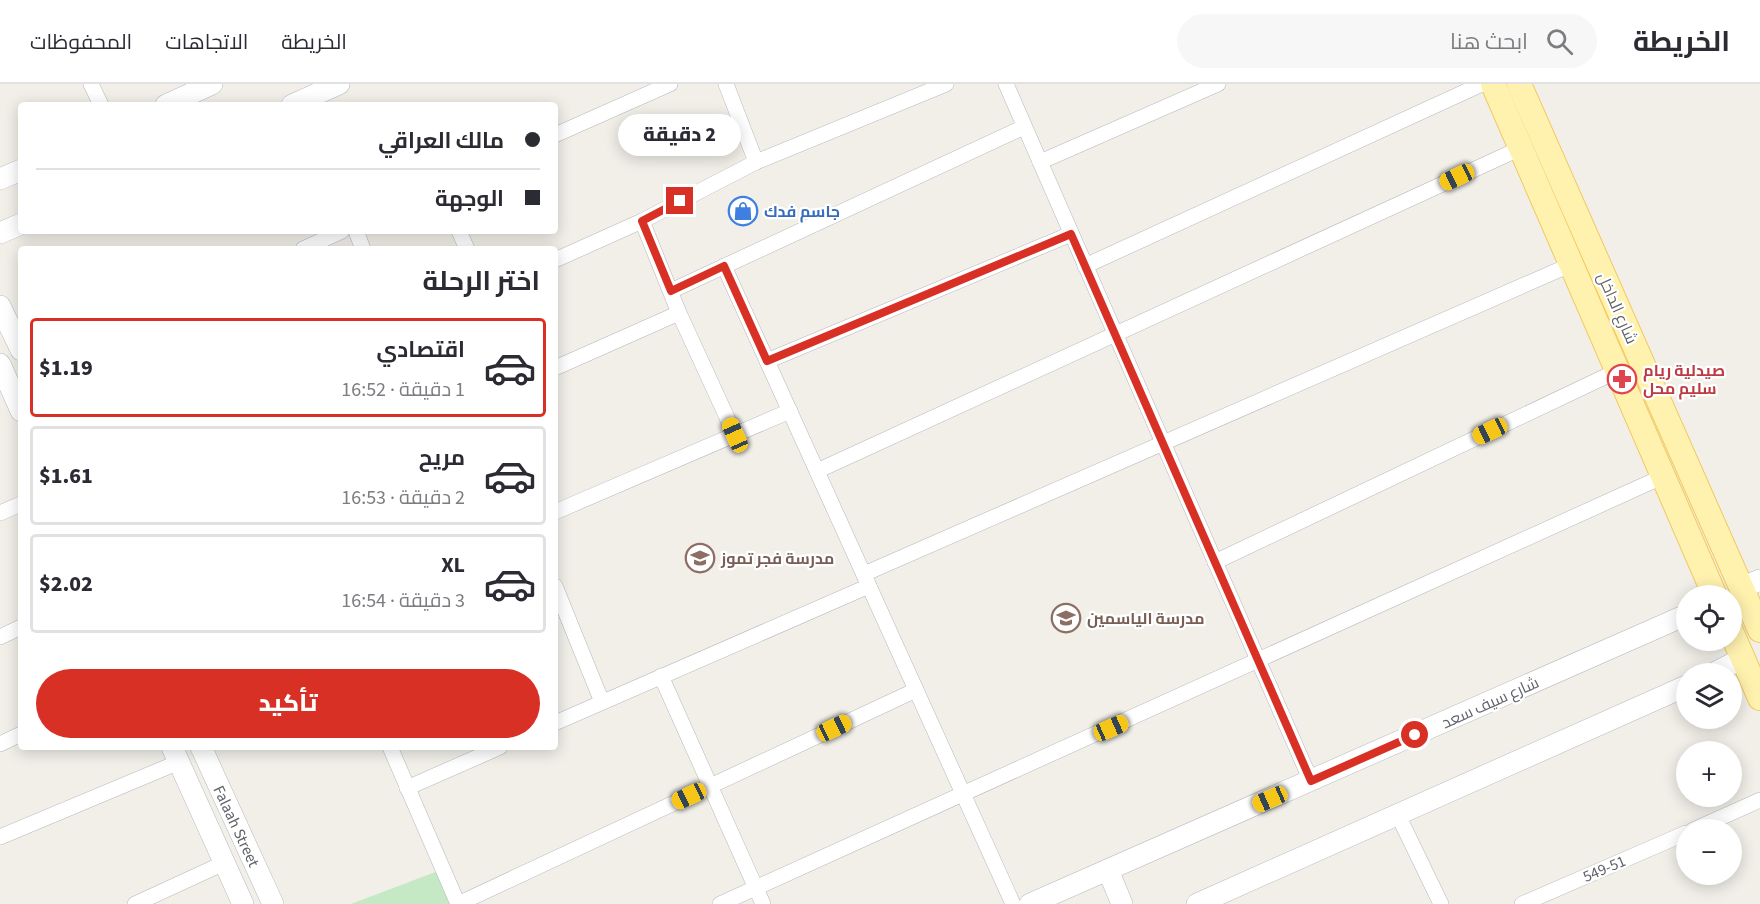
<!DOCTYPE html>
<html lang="ar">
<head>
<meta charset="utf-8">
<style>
	:root { --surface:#fff; --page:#f7f7f7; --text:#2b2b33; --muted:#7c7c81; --line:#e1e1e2; --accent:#d93025 }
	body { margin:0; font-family:"Source Sans 3",Cairo,sans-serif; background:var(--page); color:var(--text); direction:rtl; height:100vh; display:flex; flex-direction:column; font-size:22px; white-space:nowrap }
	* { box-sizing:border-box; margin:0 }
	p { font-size:20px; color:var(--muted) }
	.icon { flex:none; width:33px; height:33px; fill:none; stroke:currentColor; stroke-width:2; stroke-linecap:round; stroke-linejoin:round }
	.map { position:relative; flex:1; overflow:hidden; direction:ltr }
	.panel { position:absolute; left:18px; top:162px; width:540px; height:504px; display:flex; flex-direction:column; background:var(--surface); border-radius:6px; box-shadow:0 3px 15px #0003; direction:rtl }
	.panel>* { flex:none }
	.guide { position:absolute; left:18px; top:18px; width:540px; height:132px; border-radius:6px; box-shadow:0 3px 15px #0003; direction:rtl; display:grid; align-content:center; height:132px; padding:0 18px; background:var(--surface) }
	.tools { position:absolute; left:1676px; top:501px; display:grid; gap:12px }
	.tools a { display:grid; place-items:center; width:66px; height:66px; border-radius:50%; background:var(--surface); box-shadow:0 3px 15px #0003; font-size:30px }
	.end { position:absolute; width:27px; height:27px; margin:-14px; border:8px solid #d93025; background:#fff; box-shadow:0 0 0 3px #fff }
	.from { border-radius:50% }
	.bubble { position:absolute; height:42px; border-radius:21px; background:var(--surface); box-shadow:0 3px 15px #0003; font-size:20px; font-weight:800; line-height:42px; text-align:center; direction:rtl }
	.car { position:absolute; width:18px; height:36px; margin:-18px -9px; border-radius:8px; box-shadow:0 0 4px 2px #0007; background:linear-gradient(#f5c518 24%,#345 0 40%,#f5c518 0 76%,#345 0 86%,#f5c518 0) }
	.guide b { display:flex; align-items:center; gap:21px; height:57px; font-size:22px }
	.guide b+b { border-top:2px solid var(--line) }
	.guide i { width:15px; height:15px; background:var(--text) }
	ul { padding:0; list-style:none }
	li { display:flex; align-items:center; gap:18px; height:99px; margin:0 12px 9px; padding:0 6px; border:3px solid var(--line); border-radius:6px }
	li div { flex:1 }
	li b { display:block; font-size:22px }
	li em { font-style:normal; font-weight:800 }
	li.on { border-color:var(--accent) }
	li>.icon { width:54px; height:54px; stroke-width:1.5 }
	h2 { padding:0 18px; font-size:27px; line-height:72px }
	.primary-button { display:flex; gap:12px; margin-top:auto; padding:12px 18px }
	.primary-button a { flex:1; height:69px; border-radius:36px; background:var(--accent); color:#fff; font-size:24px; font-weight:800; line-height:69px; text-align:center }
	header { display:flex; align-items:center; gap:36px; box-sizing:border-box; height:84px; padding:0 30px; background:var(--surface); border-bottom:2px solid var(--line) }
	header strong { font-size:28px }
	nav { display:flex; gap:33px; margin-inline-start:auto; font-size:21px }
	.search { width:420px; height:54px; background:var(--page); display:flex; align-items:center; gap:15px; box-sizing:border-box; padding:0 21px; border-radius:33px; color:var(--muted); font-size:22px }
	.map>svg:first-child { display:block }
	.green { fill:#c5e8c5 }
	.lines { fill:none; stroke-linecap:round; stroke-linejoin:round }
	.street-casing { stroke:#b5b8bc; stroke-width:16 }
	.secondary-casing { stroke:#b6babf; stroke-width:22 }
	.primary-casing { stroke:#f2c960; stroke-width:26 }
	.street { stroke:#fff; stroke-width:15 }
	.secondary { stroke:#fff; stroke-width:21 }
	.primary { stroke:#fff2af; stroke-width:24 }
	.route { stroke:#d93025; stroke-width:8 }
	.labels { text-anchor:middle; stroke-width:4.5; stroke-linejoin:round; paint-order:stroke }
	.shop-label { font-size:16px; font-weight:bold; fill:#366cbe; stroke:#fff; text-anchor:start }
	.street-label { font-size:16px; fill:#5f6368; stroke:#fff }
	.health-label { font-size:16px; font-weight:bold; fill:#be3a42; stroke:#fff; text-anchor:start }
	.education-label { font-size:16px; font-weight:bold; fill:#785e54; stroke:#fff; text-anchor:start }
</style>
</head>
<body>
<header>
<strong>الخريطة</strong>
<div class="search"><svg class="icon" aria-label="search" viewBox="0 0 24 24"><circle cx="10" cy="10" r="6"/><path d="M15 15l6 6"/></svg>ابحث هنا</div>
<nav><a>الخريطة</a><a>الاتجاهات</a><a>المحفوظات</a></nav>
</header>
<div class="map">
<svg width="1760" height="820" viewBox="0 0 1760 820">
	<rect width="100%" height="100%" fill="#f1efe8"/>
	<polygon class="green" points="438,787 452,820 351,820"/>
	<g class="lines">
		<g class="street-casing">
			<g id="street">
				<polyline points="91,0 101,21"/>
				<polyline points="726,0 756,78"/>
				<polyline points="1006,0 1311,697"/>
				<polyline points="555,51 670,0"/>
				<polyline points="1040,78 1218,0"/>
				<polyline points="642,137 679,229 735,351"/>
				<polyline points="356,147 363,165"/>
				<polyline points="459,147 467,165"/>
				<polyline points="303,165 342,147"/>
				<polyline points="555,176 642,137 756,78 946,0"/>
				<polyline points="724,182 1013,820"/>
				<polyline points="1085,182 1482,0"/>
				<polyline points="671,207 1024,43"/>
				<polyline points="767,277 1071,150"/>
				<polyline points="555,284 679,229"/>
				<polyline points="817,387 1521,64"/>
				<polyline points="555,428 790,327"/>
				<polyline points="0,429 21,420"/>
				<polyline points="1215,478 1617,287"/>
				<polyline points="864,490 1570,181"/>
				<polyline points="555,502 602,618"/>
				<polyline points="0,553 21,543"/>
				<polyline points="661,592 763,820"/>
				<polyline points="555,639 869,502"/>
				<polyline points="0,660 21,650"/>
				<polyline points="390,663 458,820"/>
				<polyline points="407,704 500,663"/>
				<polyline points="1398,731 1441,820"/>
				<polyline points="1693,746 1760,716"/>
				<polyline points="0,753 179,678"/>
				<polyline points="135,820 224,779"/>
				<polyline points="458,820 916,606"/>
				<polyline points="720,820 1664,392"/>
				<polyline points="1522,820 1686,749"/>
			</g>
		</g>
		<g class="secondary-casing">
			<g id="secondary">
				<polyline points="166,21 212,0"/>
				<polyline points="292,21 339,0"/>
				<polyline points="0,95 21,86"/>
				<polyline points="0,149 21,140"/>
				<polyline points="0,222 21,266"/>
				<polyline points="0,280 21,327"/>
				<polyline points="1741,504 1760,496"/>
				<polyline points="1712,590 1743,574"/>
				<polyline points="172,663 243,820"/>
				<polyline points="201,663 273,820"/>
				<polyline points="1108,786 1122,820"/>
				<polyline points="1030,820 1686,531"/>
				<polyline points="1197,820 1686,602"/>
			</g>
		</g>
		<g class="primary-casing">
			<g id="primary">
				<polyline points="1493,0 1715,512"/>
				<polyline points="1519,0 1760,546"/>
				<polyline points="1731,547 1760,614"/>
			</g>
		</g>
		<use href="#street" class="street"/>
		<use href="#secondary" class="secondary"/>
		<use href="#primary" class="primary"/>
	</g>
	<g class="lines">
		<polyline class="route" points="680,117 642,137 671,207 724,182 767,277 1071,150 1311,697 1415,651"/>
	</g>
	<defs>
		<g id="shop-ring" transform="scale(1.5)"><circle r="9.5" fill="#fff" stroke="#3f7fe0" stroke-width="1.5"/><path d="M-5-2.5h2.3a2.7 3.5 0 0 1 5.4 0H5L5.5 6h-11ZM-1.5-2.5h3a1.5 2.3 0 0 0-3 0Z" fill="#3f7fe0"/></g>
		<g id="pharmacy-ring" transform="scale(1.5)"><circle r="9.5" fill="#fff" stroke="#e0444e" stroke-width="1.5"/><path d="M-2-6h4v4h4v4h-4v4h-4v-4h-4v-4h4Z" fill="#e0444e"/></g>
		<g id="school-ring" transform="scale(1.5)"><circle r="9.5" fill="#fff" stroke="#8d6e63" stroke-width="1.5"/><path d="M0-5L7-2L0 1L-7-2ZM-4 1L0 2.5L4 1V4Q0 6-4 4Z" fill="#8d6e63"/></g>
	</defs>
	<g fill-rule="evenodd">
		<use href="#shop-ring" x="743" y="127"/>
		<use href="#pharmacy-ring" x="1622" y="295"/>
		<use href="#school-ring" x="700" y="474"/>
		<use href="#school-ring" x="1066" y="534"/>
	</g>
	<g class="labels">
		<g class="shop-label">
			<text x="764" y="133">جاسم فدك</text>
		</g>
		<g class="street-label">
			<text transform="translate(1618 224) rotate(66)" y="6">شارع الداخل</text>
			<text transform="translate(1490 618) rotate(-24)" y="6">شارع سيف سعد</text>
			<text transform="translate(237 742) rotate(65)" y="6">Falaah Street</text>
			<text transform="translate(1604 784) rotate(-23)" y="6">549-51</text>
		</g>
		<g class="health-label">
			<text x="1643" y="292">صيدلية ريام<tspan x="1643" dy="18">سليم محل</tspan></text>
		</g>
		<g class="education-label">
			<text x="721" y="480">مدرسة فجر تموز</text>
			<text x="1087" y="540">مدرسة الياسمين</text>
		</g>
	</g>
</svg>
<div class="tools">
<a><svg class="icon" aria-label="locate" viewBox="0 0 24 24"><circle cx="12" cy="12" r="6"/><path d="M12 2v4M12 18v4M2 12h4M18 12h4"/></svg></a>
<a><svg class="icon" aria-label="layers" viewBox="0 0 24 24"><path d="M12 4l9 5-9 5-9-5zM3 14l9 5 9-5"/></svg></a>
<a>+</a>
<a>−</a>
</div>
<i class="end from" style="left:1415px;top:651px"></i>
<i class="end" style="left:680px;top:117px"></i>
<div class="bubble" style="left:618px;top:30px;width:123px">2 دقيقة</div>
<i class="car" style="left:1457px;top:93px;rotate:245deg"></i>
<i class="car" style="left:1490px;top:347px;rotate:245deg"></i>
<i class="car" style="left:735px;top:351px;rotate:336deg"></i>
<i class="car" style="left:834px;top:644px;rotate:65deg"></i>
<i class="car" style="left:1111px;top:644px;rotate:66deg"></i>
<i class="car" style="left:689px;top:712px;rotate:245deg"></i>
<i class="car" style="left:1270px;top:715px;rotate:246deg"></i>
<div class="guide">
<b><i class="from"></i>مالك العراقي</b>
<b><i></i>الوجهة</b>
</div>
<section class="panel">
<h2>اختر الرحلة</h2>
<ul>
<li class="on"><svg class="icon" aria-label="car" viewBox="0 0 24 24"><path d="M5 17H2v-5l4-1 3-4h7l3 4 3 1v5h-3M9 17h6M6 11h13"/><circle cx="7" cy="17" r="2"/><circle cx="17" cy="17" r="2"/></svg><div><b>اقتصادي</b><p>1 دقيقة · 16:52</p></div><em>$1.19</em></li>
<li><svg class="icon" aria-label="car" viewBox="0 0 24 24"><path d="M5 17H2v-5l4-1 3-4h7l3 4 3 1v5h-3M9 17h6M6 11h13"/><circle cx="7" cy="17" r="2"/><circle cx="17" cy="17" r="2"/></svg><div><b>مريح</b><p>2 دقيقة · 16:53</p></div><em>$1.61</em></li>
<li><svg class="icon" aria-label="car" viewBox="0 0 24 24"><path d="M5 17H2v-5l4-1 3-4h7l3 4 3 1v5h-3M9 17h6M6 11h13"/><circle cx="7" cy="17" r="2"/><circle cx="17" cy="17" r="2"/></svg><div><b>XL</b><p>3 دقيقة · 16:54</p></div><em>$2.02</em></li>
</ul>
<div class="primary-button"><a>تأكيد</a></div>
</section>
</div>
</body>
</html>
